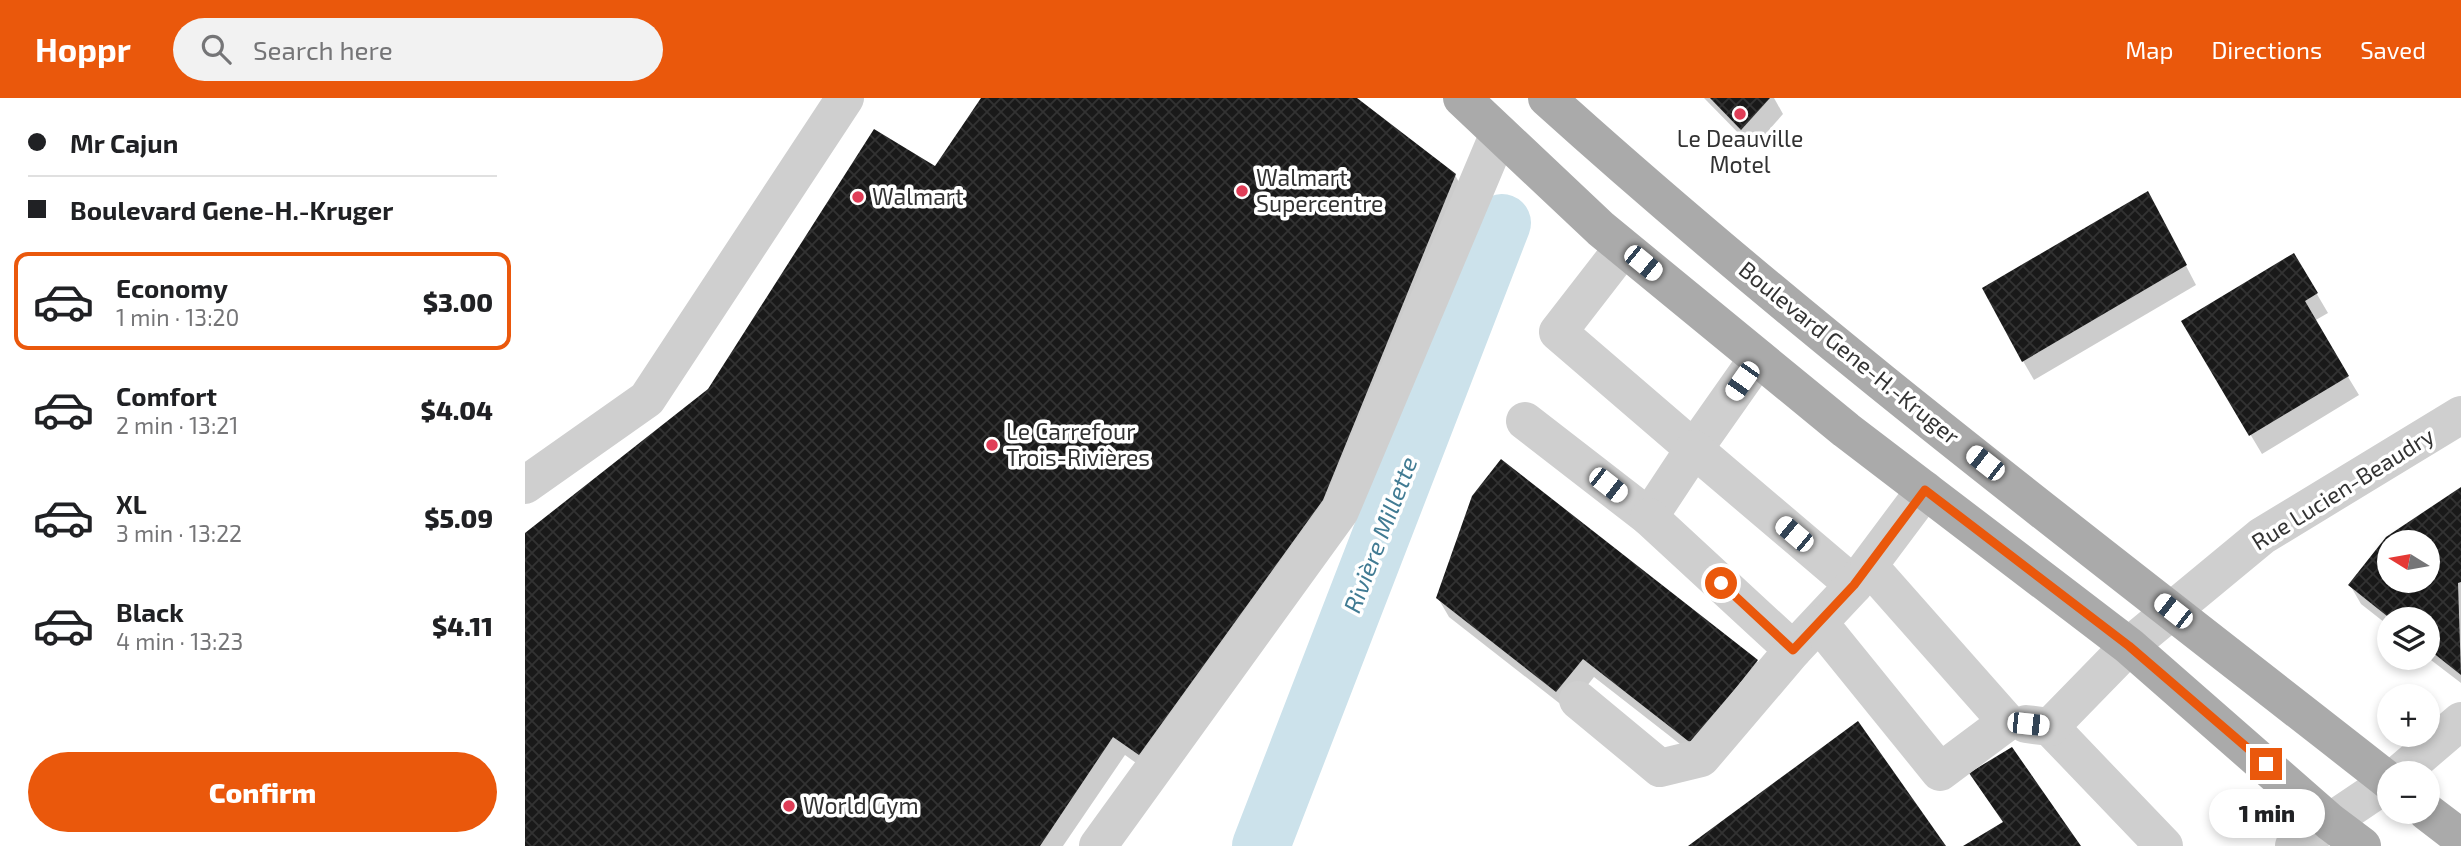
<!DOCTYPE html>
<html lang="en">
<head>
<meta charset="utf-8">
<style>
	:root { --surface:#fff; --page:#f2f2f2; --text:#202124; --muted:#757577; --line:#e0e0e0; --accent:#ea580c }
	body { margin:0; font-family:"Exo 2",sans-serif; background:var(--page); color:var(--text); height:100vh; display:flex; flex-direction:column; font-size:26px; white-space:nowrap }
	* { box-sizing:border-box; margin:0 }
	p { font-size:23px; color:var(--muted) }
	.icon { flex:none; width:38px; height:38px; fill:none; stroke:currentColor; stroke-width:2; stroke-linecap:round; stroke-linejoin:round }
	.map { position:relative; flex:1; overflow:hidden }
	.drawer { display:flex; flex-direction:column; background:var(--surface); width:525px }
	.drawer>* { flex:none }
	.guide { display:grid; align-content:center; height:154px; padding:0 28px; background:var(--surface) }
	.needle { width:46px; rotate:281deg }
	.fabs { position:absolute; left:1852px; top:432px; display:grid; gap:14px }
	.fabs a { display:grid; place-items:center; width:63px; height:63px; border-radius:50%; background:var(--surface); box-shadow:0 4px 10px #0003; font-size:35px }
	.end { position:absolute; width:32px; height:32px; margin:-16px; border:9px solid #ea580c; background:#fff; box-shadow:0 0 0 4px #fff }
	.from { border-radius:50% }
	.bubble { position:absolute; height:49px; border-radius:24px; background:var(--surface); box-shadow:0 4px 10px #0003; font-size:23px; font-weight:800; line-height:49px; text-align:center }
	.car { position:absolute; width:21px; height:42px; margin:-21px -10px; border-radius:9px; box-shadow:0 0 5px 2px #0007; background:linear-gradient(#fff 24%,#345 0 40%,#fff 0 76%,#345 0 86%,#fff 0) }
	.guide b { display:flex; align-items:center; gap:24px; height:66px; font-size:26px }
	.guide b+b { border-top:2px solid var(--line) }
	.guide i { width:18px; height:18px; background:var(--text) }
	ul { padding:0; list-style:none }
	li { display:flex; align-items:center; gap:21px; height:98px; margin:0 14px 10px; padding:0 14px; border:4px solid transparent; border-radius:14px }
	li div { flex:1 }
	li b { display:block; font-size:26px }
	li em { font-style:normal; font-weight:800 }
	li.current { border-color:var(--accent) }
	li>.icon { width:63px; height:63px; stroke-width:1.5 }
	.button { display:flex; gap:14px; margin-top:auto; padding:14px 28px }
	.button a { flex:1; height:80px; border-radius:42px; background:var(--accent); color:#fff; font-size:28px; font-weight:800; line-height:80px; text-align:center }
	header { display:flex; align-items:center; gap:42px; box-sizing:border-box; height:98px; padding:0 35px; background:var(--accent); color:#fff }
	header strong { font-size:33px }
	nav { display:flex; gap:38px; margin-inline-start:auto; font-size:24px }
	.search { width:490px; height:63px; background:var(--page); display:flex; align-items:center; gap:18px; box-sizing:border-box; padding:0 24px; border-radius:38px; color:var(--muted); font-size:26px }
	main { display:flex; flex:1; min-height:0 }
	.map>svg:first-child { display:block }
	.shadow { fill:#0003; fill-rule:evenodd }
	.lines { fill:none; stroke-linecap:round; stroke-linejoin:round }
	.river { stroke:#cce2eb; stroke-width:58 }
	.building { fill:url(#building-cross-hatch); fill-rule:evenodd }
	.minor { stroke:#cfcfcf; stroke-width:38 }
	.major { stroke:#aaa; stroke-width:38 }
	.route { stroke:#ea580c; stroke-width:9 }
	.poi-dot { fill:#e03d57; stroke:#fff; stroke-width:2.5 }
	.labels { text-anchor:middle; stroke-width:7; stroke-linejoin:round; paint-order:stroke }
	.poi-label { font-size:23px; fill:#323232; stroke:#fff; text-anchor:start }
	.street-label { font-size:23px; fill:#323232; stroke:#fff }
	.water-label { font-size:24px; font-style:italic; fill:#417b93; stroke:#fff }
</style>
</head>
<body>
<header>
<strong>Hoppr</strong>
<div class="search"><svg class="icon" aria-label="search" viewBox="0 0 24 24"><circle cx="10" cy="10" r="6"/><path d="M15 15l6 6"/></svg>Search here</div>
<nav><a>Map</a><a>Directions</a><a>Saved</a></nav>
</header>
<main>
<section class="drawer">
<div class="guide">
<b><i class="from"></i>Mr Cajun</b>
<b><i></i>Boulevard Gene-H.-Kruger</b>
</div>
<ul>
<li class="current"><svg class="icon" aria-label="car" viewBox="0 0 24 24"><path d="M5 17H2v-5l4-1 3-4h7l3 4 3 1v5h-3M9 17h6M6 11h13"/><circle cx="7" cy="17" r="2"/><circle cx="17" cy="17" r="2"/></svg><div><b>Economy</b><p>1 min · 13:20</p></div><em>$3.00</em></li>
<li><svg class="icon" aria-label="car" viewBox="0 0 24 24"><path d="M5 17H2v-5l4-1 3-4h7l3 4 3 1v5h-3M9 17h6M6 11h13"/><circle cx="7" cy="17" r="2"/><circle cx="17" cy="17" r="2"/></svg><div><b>Comfort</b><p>2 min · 13:21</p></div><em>$4.04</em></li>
<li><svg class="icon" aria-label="car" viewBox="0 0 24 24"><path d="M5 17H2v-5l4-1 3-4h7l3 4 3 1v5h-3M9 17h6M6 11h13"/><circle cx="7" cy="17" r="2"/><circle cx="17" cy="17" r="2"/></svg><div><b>XL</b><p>3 min · 13:22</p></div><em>$5.09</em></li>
<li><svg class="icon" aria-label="car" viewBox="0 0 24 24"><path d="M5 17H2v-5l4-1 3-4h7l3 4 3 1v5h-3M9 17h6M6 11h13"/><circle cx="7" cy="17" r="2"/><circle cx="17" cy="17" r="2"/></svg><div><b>Black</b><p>4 min · 13:23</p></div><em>$4.11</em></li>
</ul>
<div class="button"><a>Confirm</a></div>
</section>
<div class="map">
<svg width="1936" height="748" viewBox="0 0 1936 748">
	<defs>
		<pattern id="building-cross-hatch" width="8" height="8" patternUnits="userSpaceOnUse" patternTransform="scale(1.75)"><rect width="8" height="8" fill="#191919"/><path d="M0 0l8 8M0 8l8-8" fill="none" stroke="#323232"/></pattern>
	</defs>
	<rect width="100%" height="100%" fill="#fff"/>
	<g class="shadow">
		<polygon points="458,0 829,0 930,77 941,97 809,422 625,675 600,657 538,748 0,748 0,437 185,292 411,70"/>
		<polygon points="1179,0 1249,0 1258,16 1228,50"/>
		<polygon points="1633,114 1671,187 1509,282 1498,263"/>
		<polygon points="1769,157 1803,215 1789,223 1834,297 1737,356 1658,223"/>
		<path d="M1936 391V585L1902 559V522H1864V528L1836 506 1825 487 1862 440ZM1864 444H1902V483H1864Z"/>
		<polygon points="913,500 1232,563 1243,582 1178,664 1069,579 1043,612 924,519"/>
	</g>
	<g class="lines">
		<polyline class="river" points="736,748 977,125"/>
	</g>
	<g class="building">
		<polygon points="456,0 832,0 931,76 798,402 614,657 588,639 515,748 0,748 0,435 183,291 349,31 410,68"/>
		<polygon points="1185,0 1245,0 1216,32"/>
		<polygon points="1623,93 1662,167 1497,264 1457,190"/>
		<polygon points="1769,155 1793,195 1780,203 1824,278 1724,338 1656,223"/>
		<polygon points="976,361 1233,562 1167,646 1058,561 1031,594 911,500 947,398"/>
		<path d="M1936 389V484L1933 485 1936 577 1902 550V522H1867L1823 487 1861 439ZM1864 444H1902V483H1864Z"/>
		<polygon points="1333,623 1421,748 1163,748"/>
		<polygon points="1487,649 1556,748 1438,748 1478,724 1444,675"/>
	</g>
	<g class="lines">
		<g class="minor">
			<polyline points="1098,150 1033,234 1169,351 1233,260"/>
			<polyline points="1000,323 1124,419 1169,351 1329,487"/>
			<polyline points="0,387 122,301 320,0"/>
			<polyline points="1124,419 1268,552 1329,487 1400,392"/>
			<polyline points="1295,526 1415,674 1482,624 1344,468"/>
			<polyline points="1053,602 1135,670 1176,660 1268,552"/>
			<polyline points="1501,626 1525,629 1639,748"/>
			<polyline points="1525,629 1604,548 1737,438 1936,317"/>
			<polyline points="1874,676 1936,623"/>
			<polyline points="573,748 815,413 974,35"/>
			<polyline points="1769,748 1864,684"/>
		</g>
		<g class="major">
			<polyline points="937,0 1076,131 1321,332 1604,548 1805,724 1837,748"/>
			<path d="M1022 0C1290 242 1580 460 1864 683"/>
			<polyline points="1902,714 1936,740"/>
		</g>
	</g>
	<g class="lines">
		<polyline class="route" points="1196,485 1268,552 1329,487 1400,392 1604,548 1741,666"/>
	</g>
	<g class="poi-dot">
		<circle cx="1215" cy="16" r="7"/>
		<circle cx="717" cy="93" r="7"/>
		<circle cx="333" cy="99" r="7"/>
		<circle cx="467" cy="347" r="7"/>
		<circle cx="264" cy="708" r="7"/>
	</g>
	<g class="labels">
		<g class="poi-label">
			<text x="1215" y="49" text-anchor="middle">Le Deauville<tspan x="1215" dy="26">Motel</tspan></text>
			<text x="731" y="88">Walmart<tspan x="731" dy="26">Supercentre</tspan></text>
			<text x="347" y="107">Walmart</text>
			<text x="481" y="342">Le Carrefour<tspan x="481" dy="26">Trois-Rivières</tspan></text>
			<text x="278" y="716">World Gym</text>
		</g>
		<g class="street-label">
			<text transform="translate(1324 255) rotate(39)" y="8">Boulevard Gene-H.-Kruger</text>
			<text transform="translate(1818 391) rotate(-32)" y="8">Rue Lucien-Beaudry</text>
		</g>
		<g class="water-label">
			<text transform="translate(856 437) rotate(-69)" y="8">Rivière Millette</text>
		</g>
	</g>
</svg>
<div class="fabs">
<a><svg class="needle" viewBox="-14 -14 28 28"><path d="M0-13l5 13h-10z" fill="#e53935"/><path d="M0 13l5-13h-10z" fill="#757577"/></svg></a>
<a><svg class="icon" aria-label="layers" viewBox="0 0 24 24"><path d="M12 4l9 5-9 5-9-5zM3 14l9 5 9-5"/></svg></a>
<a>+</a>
<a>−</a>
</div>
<i class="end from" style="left:1196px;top:485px"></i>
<i class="end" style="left:1741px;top:666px"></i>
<div class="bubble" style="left:1684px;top:691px;width:116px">1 min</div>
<i class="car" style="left:1118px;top:165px;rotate:129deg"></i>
<i class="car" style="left:1217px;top:283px;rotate:215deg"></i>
<i class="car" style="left:1460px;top:365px;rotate:308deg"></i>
<i class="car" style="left:1083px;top:387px;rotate:128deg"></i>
<i class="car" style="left:1269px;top:436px;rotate:310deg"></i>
<i class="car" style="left:1648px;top:513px;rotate:308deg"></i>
<i class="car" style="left:1503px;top:626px;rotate:96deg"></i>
</div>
</main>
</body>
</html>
